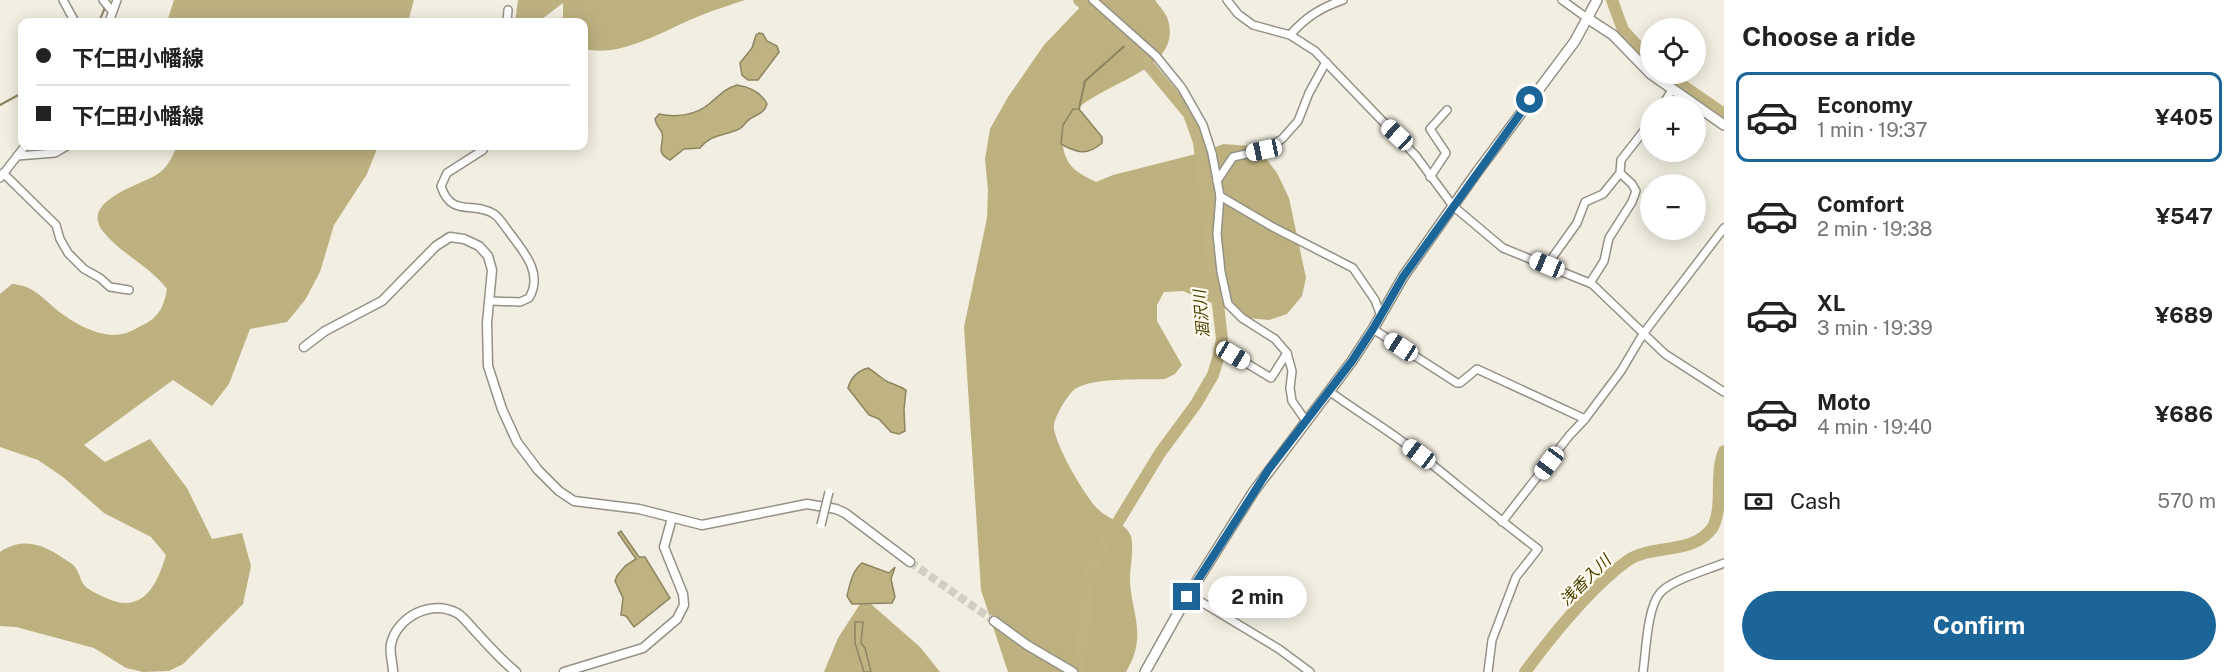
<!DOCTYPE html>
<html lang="en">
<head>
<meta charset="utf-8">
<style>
	:root { --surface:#fff; --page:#f6f6f6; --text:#222; --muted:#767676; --line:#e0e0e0; --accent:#1b6598 }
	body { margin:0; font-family:"Public Sans","Noto Sans JP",sans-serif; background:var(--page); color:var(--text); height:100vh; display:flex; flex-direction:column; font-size:22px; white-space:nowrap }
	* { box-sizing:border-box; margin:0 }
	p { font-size:20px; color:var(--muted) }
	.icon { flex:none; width:33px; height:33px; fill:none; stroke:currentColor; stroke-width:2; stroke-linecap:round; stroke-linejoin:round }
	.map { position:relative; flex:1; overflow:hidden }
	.sheet { display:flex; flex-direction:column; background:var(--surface); width:510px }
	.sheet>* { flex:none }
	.hud { position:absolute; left:18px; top:18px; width:570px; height:132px; border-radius:12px; box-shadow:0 3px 15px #0003; display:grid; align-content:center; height:132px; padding:0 18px; background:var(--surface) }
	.fabs { position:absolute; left:1640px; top:18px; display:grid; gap:12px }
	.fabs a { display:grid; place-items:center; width:66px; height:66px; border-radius:50%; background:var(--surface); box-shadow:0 3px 15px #0003; font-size:30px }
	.end { position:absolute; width:27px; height:27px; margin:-14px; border:8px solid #1b6598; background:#fff; box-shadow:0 0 0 3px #fff }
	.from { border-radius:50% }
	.bubble { position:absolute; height:42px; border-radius:21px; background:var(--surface); box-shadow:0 3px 15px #0003; font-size:20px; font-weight:700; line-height:42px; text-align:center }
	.car { position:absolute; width:18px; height:36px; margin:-18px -9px; border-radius:8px; box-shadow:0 0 4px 2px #0007; background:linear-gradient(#fff 24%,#345 0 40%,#fff 0 76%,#345 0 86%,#fff 0) }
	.hud b { display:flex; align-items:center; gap:21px; height:57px; font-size:22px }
	.hud b+b { border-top:2px solid var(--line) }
	.hud i { width:15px; height:15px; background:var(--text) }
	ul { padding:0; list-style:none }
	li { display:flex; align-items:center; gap:18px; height:90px; margin:0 12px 9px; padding:0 6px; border:3px solid transparent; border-radius:12px }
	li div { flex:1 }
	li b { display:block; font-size:22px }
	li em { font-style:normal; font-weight:700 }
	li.selected { border-color:var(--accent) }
	li>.icon { width:54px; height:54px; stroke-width:1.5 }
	h2 { padding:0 18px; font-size:27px; line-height:72px }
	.pay { display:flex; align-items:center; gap:15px; height:66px; padding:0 18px; font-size:22px }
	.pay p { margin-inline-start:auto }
	.cta { display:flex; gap:12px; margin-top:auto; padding:12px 18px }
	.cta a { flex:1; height:69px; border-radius:36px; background:var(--accent); color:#fff; font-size:24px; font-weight:700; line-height:69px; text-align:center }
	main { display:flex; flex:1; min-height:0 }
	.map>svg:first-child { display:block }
	.forest { fill:#beb180 }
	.water { fill:#c0b382; stroke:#8d8460; stroke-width:1.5 }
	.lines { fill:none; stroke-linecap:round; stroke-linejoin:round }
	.stream { stroke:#8d8460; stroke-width:2 }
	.river { stroke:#c0b382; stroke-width:12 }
	.tertiary-tunnel { stroke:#d1cec2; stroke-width:8; stroke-dasharray:8 4; stroke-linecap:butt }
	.minor-casing { stroke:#949185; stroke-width:10 }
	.tertiary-casing { stroke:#949185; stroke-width:11 }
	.secondary-casing { stroke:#949185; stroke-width:12 }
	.minor { stroke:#fff; stroke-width:7 }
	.tertiary { stroke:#fff; stroke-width:8 }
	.secondary { stroke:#fff; stroke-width:9 }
	.minor-bridge-casing { stroke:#949185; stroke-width:10; stroke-linecap:butt }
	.minor-bridge { stroke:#fff; stroke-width:7 }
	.route { stroke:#1b6598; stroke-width:8 }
	.labels { text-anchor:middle; stroke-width:4.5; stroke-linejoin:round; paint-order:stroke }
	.water-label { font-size:16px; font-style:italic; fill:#4c3d00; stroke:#fffbef }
</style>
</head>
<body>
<main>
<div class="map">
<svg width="1724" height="672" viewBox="0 0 1724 672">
	<rect width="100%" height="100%" fill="#f2eee1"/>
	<g class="forest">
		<polygon points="174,0 414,0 408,22 167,22"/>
		<path d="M518 0H745C731 5 716 9 702 15 665 29 624 58 584 49V22H563V3L538 22H515Z"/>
		<path d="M1087 0H1155C1159 6 1166 13 1168 20 1187 86 1050 83 1063 147 1067 168 1078 173 1096 182L1113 175 1204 152 1223 144 1250 146 1262 153 1277 173 1289 198 1306 278 1302 296 1287 314 1269 320 1248 318 1183 291 1164 292 1157 305V321L1182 365 1175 374 1165 379C1142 380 1093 377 1075 389 1068 394 1055 416 1054 425 1052 440 1086 498 1098 509 1107 519 1123 521 1130 534 1135 543 1130 568 1130 579 1130 602 1141 623 1136 647 1135 655 1130 665 1126 672H1008L981 590 964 327 987 218 988 191 985 159 990 129 1008 97 1044 45Z"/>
		<path d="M177 146H378L367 174 334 225 320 272 305 300 287 322 250 329 229 384 212 406 173 380 84 445 105 462 150 439 187 488 212 539 242 533 251 566 243 604 183 664 169 671 143 672 126 668 94 648 16 627 0 626V552C22 538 39 543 60 556 64 559 72 563 75 567 80 573 80 582 86 587 92 592 100 595 106 598 143 615 157 585 166 555L151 537 104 513 63 477 38 460 0 447V294L12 284C32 285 43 298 58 311 74 323 101 339 122 334 127 333 134 330 139 327 158 318 163 310 167 289 149 265 120 254 102 230 81 201 140 185 156 175 168 168 172 157 177 146Z"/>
		<polygon points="864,598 920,647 940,672 824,672 838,638"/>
	</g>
	<g class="water">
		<polygon points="759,33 763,34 767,41 777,46 779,52 758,80 748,80 742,75 740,63 752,48 756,35"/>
		<path d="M737 85C750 87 761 92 767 104 764 114 757 114 750 119 745 122 744 127 739 129 724 136 711 134 700 148L684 149 670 160C654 152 665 145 662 133 660 128 656 126 655 119L659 114C676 118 696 115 709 104 719 96 724 89 737 85Z"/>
		<path d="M1073 109H1079L1102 137V143C1087 156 1077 153 1061 144L1063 125Z"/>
		<path d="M868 368C875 372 881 378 888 382 895 385 900 386 906 390L904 410 905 431 899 434 891 432 879 419 869 415 848 388C851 377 857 371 868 368Z"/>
		<polygon points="621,531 639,557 645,557 670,598 634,627 626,616 621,615 623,598 615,581 617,576 625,566 636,559 618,533"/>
		<path d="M862 563 889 573 895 567 891 579 895 597 892 603 852 604 847 596C850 584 852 571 862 563Z"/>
		<polygon points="855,622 863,622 861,643 865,648 871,672 864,672 855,643"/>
	</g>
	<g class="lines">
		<g class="stream">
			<polyline points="99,22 108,0"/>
			<polyline points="0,105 22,93"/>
			<polyline points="1079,109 1085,81 1129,42"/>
		</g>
		<g class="river">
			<polyline points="1612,0 1623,30 1650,60"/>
			<polyline points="1666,74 1724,114"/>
			<path d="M1076 672C1077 664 1081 657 1082 649 1086 619 1082 592 1093 563L1160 453 1196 404 1213 375 1219 355 1222 339 1199 142 1189 114 1129 42 1079 0"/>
			<path d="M1525 672C1551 637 1591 587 1627 561 1653 543 1693 556 1713 527 1724 504 1714 475 1724 451"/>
		</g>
		<polyline class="tertiary-tunnel" points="910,562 994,621"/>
		<g class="minor-casing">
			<g id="minor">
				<polyline points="63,0 75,22"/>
				<polyline points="103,0 112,11"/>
				<polyline points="1093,0 1156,56 1182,88 1203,125 1212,153 1220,196 1217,234 1221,272 1228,304 1242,318 1275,339 1287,353 1292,371 1290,388 1292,401 1306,421"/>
				<polyline points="1227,0 1238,14 1253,25 1290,35 1315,51 1416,156 1453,206 1503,248 1592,284 1665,354 1724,392"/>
				<polyline points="1562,0 1587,18"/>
				<polyline points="109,22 117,0"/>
				<polyline points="507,22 508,10"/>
				<path d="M1290 35C1306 17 1320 8 1343 0"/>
				<polyline points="1662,106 1672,90"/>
				<path d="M485 146 483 150 447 173 441 186C451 218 474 201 494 214 500 218 505 227 509 232 523 251 544 273 529 298L520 302 491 301"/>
				<polyline points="17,156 55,153 67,146"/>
				<polyline points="3,173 56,225 60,239 68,253 84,269 100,278 110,287 129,290"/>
				<polyline points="1430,177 1446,153 1430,129 1447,110"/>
				<polyline points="0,178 25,146"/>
				<polyline points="1217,181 1233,157 1264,150 1282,139 1298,121 1309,93 1326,62"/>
				<polyline points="1220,196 1271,226 1353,268 1375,300 1381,316"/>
				<polyline points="1547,265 1577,223 1585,202 1603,194 1620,173"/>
				<polyline points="1590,283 1604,261 1609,238 1632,202 1636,191 1632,184 1620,173 1621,160 1650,123"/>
				<polyline points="1373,329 1457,383 1460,383 1477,369 1585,419"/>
				<polyline points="1233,355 1271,378 1287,353"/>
				<path d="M1329 391C1359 413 1390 431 1419 454 1459 486 1497 518 1538 549L1516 577 1492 640 1488 672"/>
				<polyline points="1502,522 1569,436 1585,419 1621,371 1643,334 1724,228"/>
				<polyline points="1187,597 1198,600 1279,649 1310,672"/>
				<path d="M1643 672C1646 652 1647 608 1660 593 1671 580 1707 570 1724 563"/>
			</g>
		</g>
		<g class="tertiary-casing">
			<g id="tertiary">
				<polyline points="304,347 325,331 382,301 436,246 450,237 464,239 479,246 488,256 492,270 487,323 488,366 502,409 517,442 538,470 559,491 574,501 639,509 702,525 807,504 836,509 845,513 910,562"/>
				<polyline points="994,621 1027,645 1073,672"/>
				<path d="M393 672C393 663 389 653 391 644 397 617 431 599 457 613 464 617 470 626 476 632 489 646 501 660 516 672"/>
				<polyline points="564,672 643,648 677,619 684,605 683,594 664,547 672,518"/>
			</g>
		</g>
		<g class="secondary-casing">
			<g id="secondary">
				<polyline points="1587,18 1613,35 1650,73"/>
				<polyline points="1651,74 1724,125"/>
				<polyline points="1145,672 1187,597 1254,491 1352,361 1373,329 1403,277 1477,172 1575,41 1597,0"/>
			</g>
		</g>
		<use href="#minor" class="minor"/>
		<use href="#tertiary" class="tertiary"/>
		<use href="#secondary" class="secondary"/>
		<g class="minor-bridge-casing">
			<polyline id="minor-bridge" points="821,525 829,492"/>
		</g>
		<use href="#minor-bridge" class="minor-bridge"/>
	</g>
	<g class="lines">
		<polyline class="route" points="1187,597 1269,469 1352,361 1373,329 1403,277 1530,100"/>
	</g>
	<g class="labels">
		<g class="water-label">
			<text transform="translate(1201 314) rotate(-95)" y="6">涸沢川</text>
			<text transform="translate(1585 580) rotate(-45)" y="6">浅香入川</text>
		</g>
	</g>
</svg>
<div class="fabs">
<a><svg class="icon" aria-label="locate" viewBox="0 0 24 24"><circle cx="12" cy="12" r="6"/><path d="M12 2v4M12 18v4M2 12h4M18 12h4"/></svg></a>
<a>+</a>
<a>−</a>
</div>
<i class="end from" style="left:1530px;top:100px"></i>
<i class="end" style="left:1187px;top:597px"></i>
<div class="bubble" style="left:1208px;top:576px;width:99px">2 min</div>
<i class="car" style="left:1397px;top:135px;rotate:313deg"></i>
<i class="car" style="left:1264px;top:150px;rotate:258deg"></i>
<i class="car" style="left:1547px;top:265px;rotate:292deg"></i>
<i class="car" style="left:1401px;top:347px;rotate:303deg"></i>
<i class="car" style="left:1233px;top:355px;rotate:121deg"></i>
<i class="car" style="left:1419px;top:454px;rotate:307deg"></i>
<i class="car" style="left:1549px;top:463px;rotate:217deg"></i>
<div class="hud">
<b><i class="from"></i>下仁田小幡線</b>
<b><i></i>下仁田小幡線</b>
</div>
</div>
<section class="sheet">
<h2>Choose a ride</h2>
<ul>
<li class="selected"><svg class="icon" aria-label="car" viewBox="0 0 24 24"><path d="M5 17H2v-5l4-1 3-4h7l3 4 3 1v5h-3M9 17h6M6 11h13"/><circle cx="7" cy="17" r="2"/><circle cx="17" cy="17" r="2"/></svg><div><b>Economy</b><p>1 min · 19:37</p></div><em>¥405</em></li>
<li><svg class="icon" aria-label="car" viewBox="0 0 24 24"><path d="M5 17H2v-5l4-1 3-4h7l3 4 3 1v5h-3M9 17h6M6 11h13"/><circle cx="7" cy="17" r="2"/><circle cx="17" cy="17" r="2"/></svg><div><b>Comfort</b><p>2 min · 19:38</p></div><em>¥547</em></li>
<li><svg class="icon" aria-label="car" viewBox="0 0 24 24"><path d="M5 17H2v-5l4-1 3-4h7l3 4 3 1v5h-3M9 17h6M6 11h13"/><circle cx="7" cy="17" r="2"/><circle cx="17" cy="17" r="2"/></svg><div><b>XL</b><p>3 min · 19:39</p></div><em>¥689</em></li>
<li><svg class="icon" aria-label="car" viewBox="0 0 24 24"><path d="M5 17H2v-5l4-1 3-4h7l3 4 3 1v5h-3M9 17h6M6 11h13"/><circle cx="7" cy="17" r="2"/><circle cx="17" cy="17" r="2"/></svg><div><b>Moto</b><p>4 min · 19:40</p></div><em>¥686</em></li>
</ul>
<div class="pay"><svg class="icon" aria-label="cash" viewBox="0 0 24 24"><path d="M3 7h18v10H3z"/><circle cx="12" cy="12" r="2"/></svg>Cash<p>570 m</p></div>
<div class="cta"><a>Confirm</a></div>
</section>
</main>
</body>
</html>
